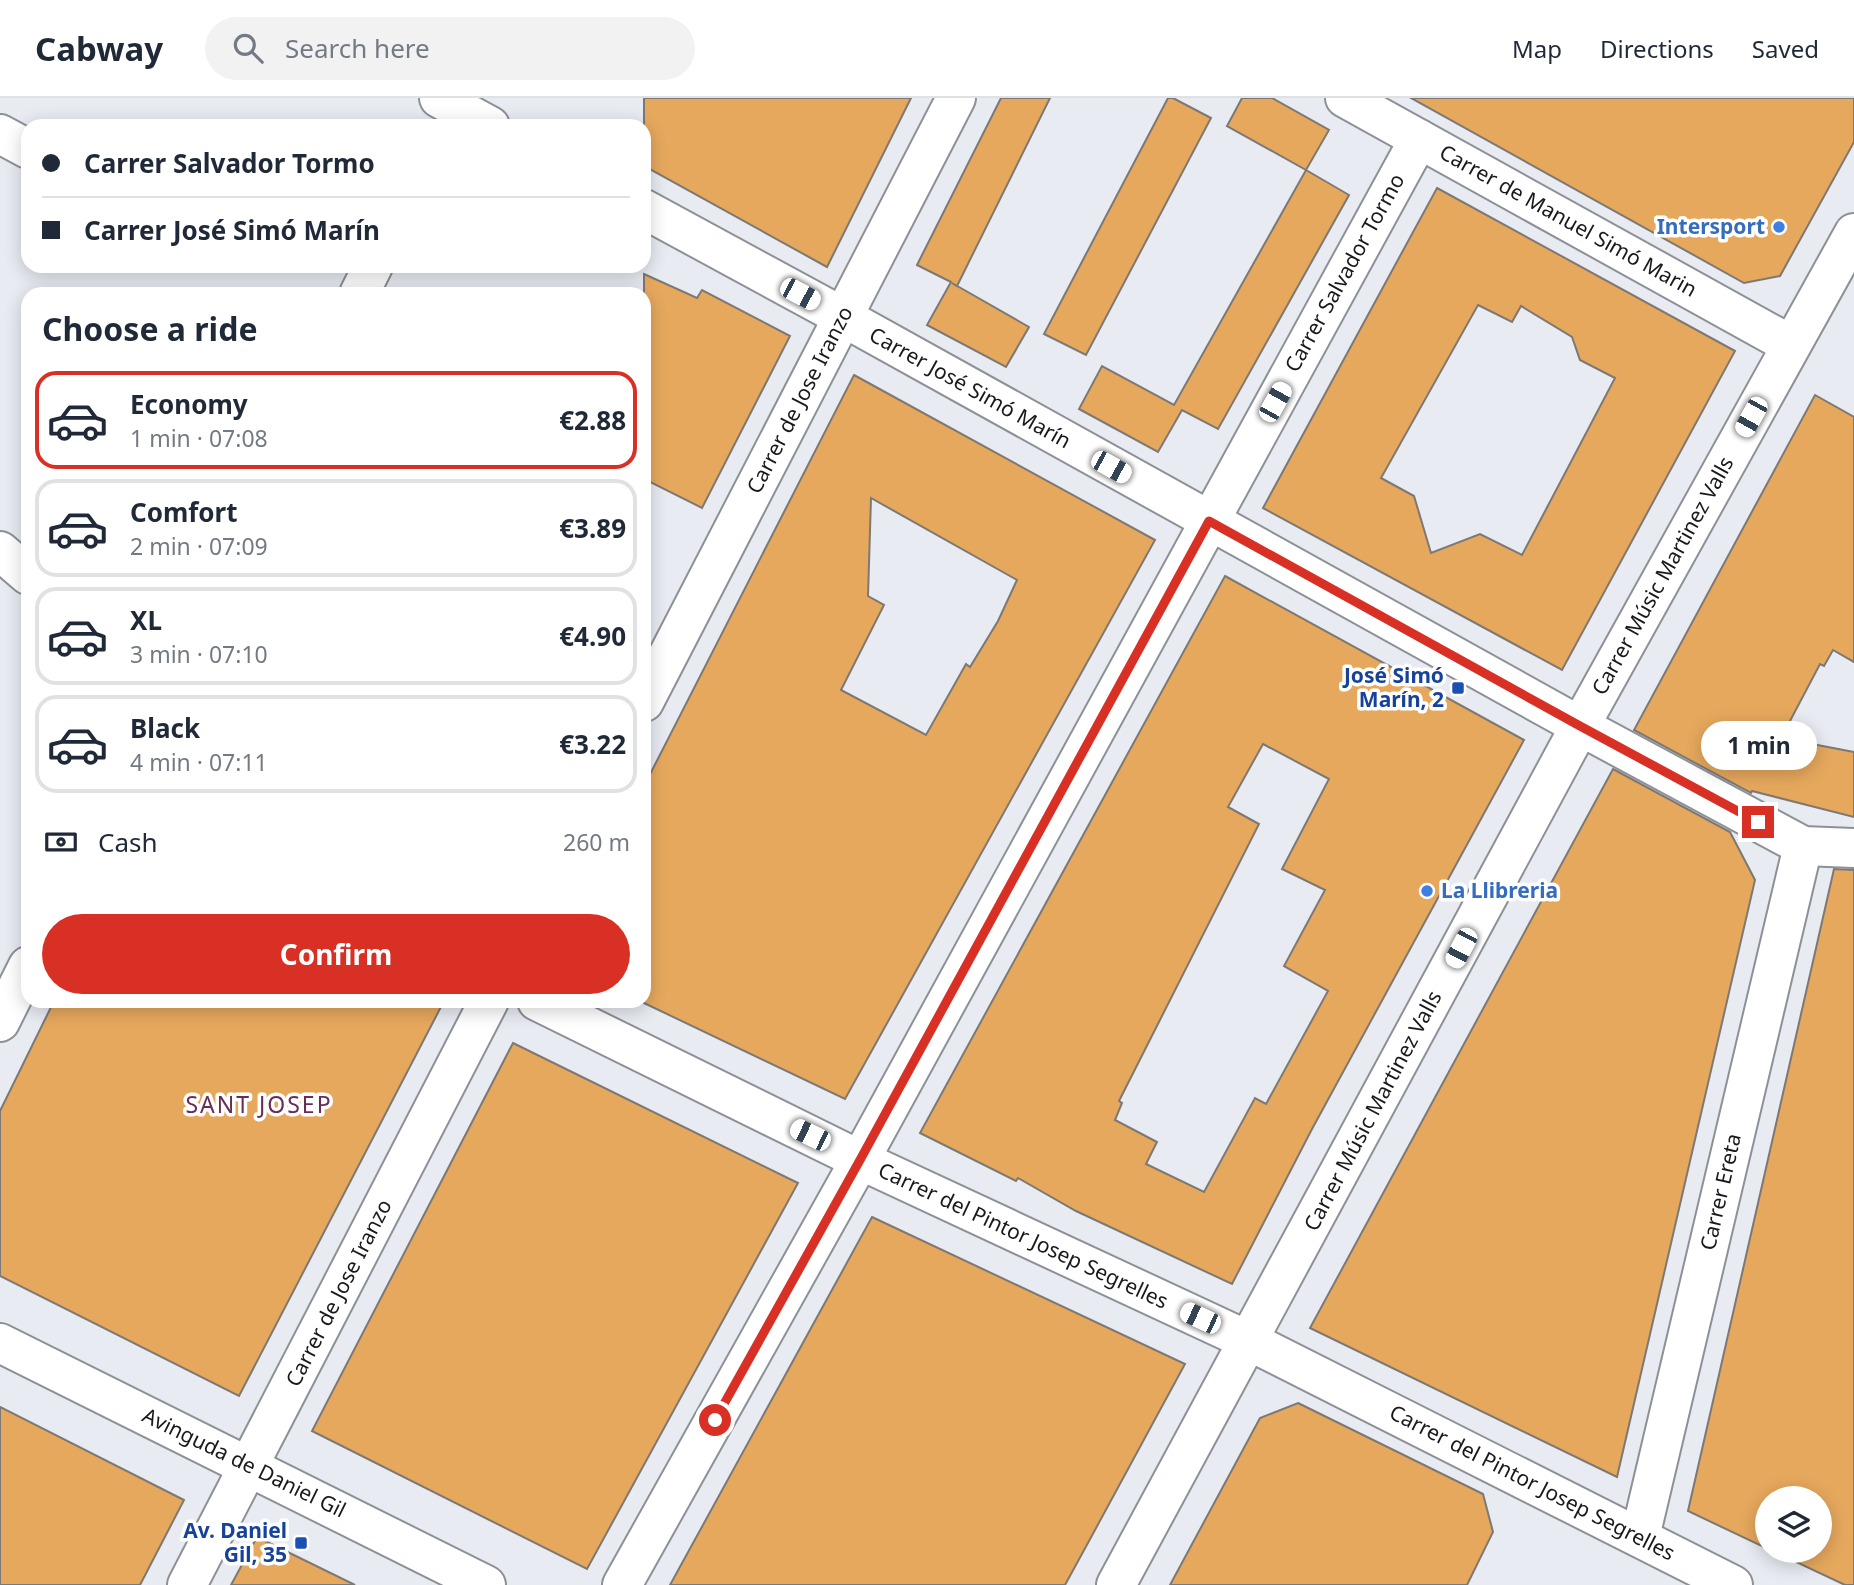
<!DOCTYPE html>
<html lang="en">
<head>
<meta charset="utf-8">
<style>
	:root { --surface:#fff; --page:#f2f2f3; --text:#1f2937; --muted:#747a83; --line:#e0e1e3; --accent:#d93025 }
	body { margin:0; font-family:"Noto Sans",sans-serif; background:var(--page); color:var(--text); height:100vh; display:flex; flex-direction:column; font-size:26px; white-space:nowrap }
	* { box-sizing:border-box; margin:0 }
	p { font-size:23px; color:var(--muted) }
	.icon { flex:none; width:38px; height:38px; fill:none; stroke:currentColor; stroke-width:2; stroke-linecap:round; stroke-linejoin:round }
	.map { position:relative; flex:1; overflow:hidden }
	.sheet { position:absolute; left:21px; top:189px; width:630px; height:721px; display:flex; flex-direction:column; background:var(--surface); border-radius:21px; box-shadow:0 4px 18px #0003 }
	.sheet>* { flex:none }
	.banner { position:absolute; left:21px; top:21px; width:630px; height:154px; border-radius:21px; box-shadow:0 4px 18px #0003; display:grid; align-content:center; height:154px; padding:0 21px; background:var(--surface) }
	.tools { position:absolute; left:1755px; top:1388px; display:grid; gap:14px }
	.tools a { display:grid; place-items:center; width:77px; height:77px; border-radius:50%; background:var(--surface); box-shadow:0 4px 18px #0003; font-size:35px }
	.end { position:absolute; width:32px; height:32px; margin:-16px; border:9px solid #d93025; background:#fff; box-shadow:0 0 0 4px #fff }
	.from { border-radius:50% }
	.bubble { position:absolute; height:49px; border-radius:24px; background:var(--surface); box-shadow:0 4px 18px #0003; font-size:23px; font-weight:700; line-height:49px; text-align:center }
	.car { position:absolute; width:21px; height:42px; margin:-21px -10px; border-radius:9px; box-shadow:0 0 5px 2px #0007; background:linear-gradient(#fff 24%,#345 0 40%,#fff 0 76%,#345 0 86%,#fff 0) }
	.banner b { display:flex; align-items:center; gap:24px; height:66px; font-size:26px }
	.banner b+b { border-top:2px solid var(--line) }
	.banner i { width:18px; height:18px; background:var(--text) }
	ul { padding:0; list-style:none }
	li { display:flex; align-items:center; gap:21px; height:98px; margin:0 14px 10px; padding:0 7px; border:4px solid var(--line); border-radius:21px }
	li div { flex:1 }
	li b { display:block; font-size:26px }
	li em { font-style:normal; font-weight:700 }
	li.active { border-color:var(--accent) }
	li>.icon { width:63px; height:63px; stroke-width:1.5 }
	h2 { padding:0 21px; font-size:32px; line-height:84px }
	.pay { display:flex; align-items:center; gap:18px; height:77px; padding:0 21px; font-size:26px }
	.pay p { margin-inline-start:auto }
	.primary-button { display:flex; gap:14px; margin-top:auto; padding:14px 21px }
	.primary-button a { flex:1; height:80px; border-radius:42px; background:var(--accent); color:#fff; font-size:28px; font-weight:700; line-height:80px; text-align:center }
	header { display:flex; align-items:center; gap:42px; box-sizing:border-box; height:98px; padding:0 35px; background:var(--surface); border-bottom:2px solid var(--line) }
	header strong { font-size:33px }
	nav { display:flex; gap:38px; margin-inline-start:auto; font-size:24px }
	.search { width:490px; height:63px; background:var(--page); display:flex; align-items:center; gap:18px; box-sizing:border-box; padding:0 24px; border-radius:38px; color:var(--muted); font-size:26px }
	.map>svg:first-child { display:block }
	.building { fill:#e6a85d; stroke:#7d7873; stroke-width:2; fill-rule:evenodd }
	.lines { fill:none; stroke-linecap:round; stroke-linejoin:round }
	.street-casing { stroke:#8d9197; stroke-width:42 }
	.street { stroke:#fff; stroke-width:38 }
	.route { stroke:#d93025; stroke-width:9 }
	.shop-dot { fill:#3f7fe0; stroke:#fff; stroke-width:2.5 }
	.transit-dot { fill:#1a4fb4; stroke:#fff; stroke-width:2.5 }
	.labels { text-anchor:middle; stroke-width:7; stroke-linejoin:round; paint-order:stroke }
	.street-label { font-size:21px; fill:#18191b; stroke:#fff }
	.shop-label { font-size:21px; font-weight:bold; fill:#366cbe; stroke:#fff; text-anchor:end }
	.transit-label { font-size:21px; font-weight:bold; fill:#164399; stroke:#fff; text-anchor:end }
	.neighbourhood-label { font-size:23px; letter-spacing:2px; fill:#692d53; stroke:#fff }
</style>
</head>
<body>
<header>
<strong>Cabway</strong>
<div class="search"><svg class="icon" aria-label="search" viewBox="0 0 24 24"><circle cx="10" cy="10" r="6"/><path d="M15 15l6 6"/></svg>Search here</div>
<nav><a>Map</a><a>Directions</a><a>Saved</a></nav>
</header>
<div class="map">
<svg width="1854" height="1487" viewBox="0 0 1854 1487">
	<rect width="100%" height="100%" fill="#e8ebf2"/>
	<g class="building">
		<polygon points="644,0 911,0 827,169 644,68"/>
		<polygon points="1001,0 1050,0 957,188 952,185 1029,229 1006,269 927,227 951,184 917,167"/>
		<polygon points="1168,0 1173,0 1211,20 1086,257 1044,236"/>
		<polygon points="1242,0 1272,0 1329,32 1306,72 1227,28"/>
		<polygon points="1411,0 1854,0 1854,44 1780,178 1744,185"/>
		<polygon points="1306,72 1349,97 1218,331 1182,312 1158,354 1079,311 1102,268 1174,307"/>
		<path d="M1437 90 1735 253 1562 572 1263 410ZM1478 207 1512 224 1521 208 1572 239 1580 262 1615 280 1522 457 1480 436 1431 455 1414 398 1381 380Z"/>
		<polygon points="644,176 697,200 702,192 790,238 702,410 644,381"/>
		<path d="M854 277 1155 442 845 1001 644 905V688ZM871 400 1017 482 998 523 970 569 966 566 926 637 841 592 884 507 868 498Z"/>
		<polygon points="1815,297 1854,319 1854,564 1833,552 1824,568 1820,566 1781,640 1854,654 1854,719 1752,693 1751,695 1634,632"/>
		<path d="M1225 478 1524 642 1312 1031 1232 1186 1076 1113 1018 1080 1016 1083 920 1035ZM1263 646 1329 681 1282 771 1325 792 1284 868 1328 893 1266 1006 1255 1000 1204 1094 1146 1066 1157 1044 1115 1022 1122 1005 1119 1003 1259 726 1228 709Z"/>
		<polygon points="1613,671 1730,734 1755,782 1617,1379 1310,1230"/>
		<polygon points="1834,771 1854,772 1854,1487 1845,1487 1771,1452 1820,1452 1820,1400 1768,1400 1768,1451 1688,1413"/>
		<polygon points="54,903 444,903 239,1298 0,1178 0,1013"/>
		<polygon points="513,945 798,1085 587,1471 312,1333"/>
		<polygon points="872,1119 1185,1266 1089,1443 1065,1487 670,1487"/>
		<polygon points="1298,1305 1483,1396 1493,1434 1467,1487 1170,1487 1260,1320"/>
		<polygon points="0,1309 184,1402 140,1487 0,1487"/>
		<polygon points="257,1439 355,1487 231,1487"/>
	</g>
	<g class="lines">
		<g class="street-casing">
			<g id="street">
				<polyline points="439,0 490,28"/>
				<polyline points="1345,0 1791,247"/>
				<polyline points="0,36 28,51"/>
				<polyline points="644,111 843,219 1580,628 1803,748 1854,750"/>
				<polyline points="359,196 373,168"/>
				<polyline points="0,453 28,477"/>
				<polyline points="644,604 956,0"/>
				<polyline points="537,903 860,1062 1249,1243 1733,1487"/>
				<polyline points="0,924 28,868"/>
				<polyline points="0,1245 486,1487"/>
				<polyline points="1640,1439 1803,748"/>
				<polyline points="187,1487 489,903"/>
				<polyline points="622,1487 860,1062 1419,41"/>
				<polyline points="1116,1487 1580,628 1854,135"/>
			</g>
		</g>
		<use href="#street" class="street"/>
	</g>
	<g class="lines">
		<polyline class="route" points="715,1322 860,1062 1209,423 1580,628 1758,724"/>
	</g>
	<g class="shop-dot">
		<circle cx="1779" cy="129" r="7"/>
		<circle cx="1427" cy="793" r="7"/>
	</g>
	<g class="transit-dot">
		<rect x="1451" y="583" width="14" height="14" rx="3.5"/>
		<rect x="294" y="1438" width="14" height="14" rx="3.5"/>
	</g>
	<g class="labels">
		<g class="street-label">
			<text transform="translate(1568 123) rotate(29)" y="7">Carrer de Manuel Simó Marin</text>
			<text transform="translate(1345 175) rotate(-61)" y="7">Carrer Salvador Tormo</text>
			<text transform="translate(970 290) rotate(29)" y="7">Carrer José Simó Marín</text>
			<text transform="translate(800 302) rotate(-63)" y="7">Carrer de Jose Iranzo</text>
			<text transform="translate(1663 478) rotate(-61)" y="7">Carrer Músic Martinez Valls</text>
			<text transform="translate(1373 1013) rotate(-62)" y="7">Carrer Músic Martinez Valls</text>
			<text transform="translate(1721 1094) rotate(-77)" y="7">Carrer Ereta</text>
			<text transform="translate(1023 1138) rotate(25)" y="7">Carrer del Pintor Josep Segrelles</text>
			<text transform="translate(339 1195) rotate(-63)" y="7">Carrer de Jose Iranzo</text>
			<text transform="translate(244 1365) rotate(26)" y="7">Avinguda de Daniel Gil</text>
			<text transform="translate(1532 1385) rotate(27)" y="7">Carrer del Pintor Josep Segrelles</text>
		</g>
		<g class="shop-label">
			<text x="1765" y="136">Intersport</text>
			<text x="1441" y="800" text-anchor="start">La Llibreria</text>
		</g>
		<g class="transit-label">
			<text x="1444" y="585">José Simó<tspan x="1444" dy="24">Marín, 2</tspan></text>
			<text x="287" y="1440">Av. Daniel<tspan x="287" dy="24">Gil, 35</tspan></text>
		</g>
		<g class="neighbourhood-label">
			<text x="259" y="1015">SANT JOSEP</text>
		</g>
	</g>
</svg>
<div class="tools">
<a><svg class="icon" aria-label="layers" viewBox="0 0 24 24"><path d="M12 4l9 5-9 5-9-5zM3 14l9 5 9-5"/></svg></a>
</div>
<i class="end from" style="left:715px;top:1322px"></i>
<i class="end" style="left:1758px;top:724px"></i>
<div class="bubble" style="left:1701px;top:623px;width:116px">1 min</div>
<i class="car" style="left:800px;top:196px;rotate:118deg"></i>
<i class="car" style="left:1275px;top:304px;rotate:29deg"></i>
<i class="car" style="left:1751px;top:319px;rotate:209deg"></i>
<i class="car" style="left:1111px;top:369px;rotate:119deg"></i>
<i class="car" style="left:1461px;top:850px;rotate:208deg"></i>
<i class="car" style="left:810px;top:1037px;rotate:296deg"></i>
<i class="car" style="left:1200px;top:1220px;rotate:295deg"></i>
<div class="banner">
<b><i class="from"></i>Carrer Salvador Tormo</b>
<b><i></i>Carrer José Simó Marín</b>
</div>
<section class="sheet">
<h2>Choose a ride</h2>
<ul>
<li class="active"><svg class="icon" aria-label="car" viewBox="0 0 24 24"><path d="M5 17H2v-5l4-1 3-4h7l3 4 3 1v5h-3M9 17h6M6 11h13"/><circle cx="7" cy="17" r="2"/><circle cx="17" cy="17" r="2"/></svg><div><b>Economy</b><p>1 min · 07:08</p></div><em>€2.88</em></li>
<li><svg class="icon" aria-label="car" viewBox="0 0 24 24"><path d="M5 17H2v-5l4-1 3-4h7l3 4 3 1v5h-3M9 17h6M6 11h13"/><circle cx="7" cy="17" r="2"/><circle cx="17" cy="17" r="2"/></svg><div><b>Comfort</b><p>2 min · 07:09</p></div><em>€3.89</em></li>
<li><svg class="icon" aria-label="car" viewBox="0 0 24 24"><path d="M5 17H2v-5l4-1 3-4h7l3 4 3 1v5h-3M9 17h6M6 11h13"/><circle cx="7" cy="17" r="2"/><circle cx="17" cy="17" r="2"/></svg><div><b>XL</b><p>3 min · 07:10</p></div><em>€4.90</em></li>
<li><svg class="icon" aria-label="car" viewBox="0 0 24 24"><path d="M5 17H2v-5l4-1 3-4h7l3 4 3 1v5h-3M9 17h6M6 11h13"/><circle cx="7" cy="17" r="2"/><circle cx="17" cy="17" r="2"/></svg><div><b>Black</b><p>4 min · 07:11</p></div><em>€3.22</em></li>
</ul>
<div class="pay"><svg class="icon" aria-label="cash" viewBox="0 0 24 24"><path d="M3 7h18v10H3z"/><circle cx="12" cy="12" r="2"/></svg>Cash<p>260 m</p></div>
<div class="primary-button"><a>Confirm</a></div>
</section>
</div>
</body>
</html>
